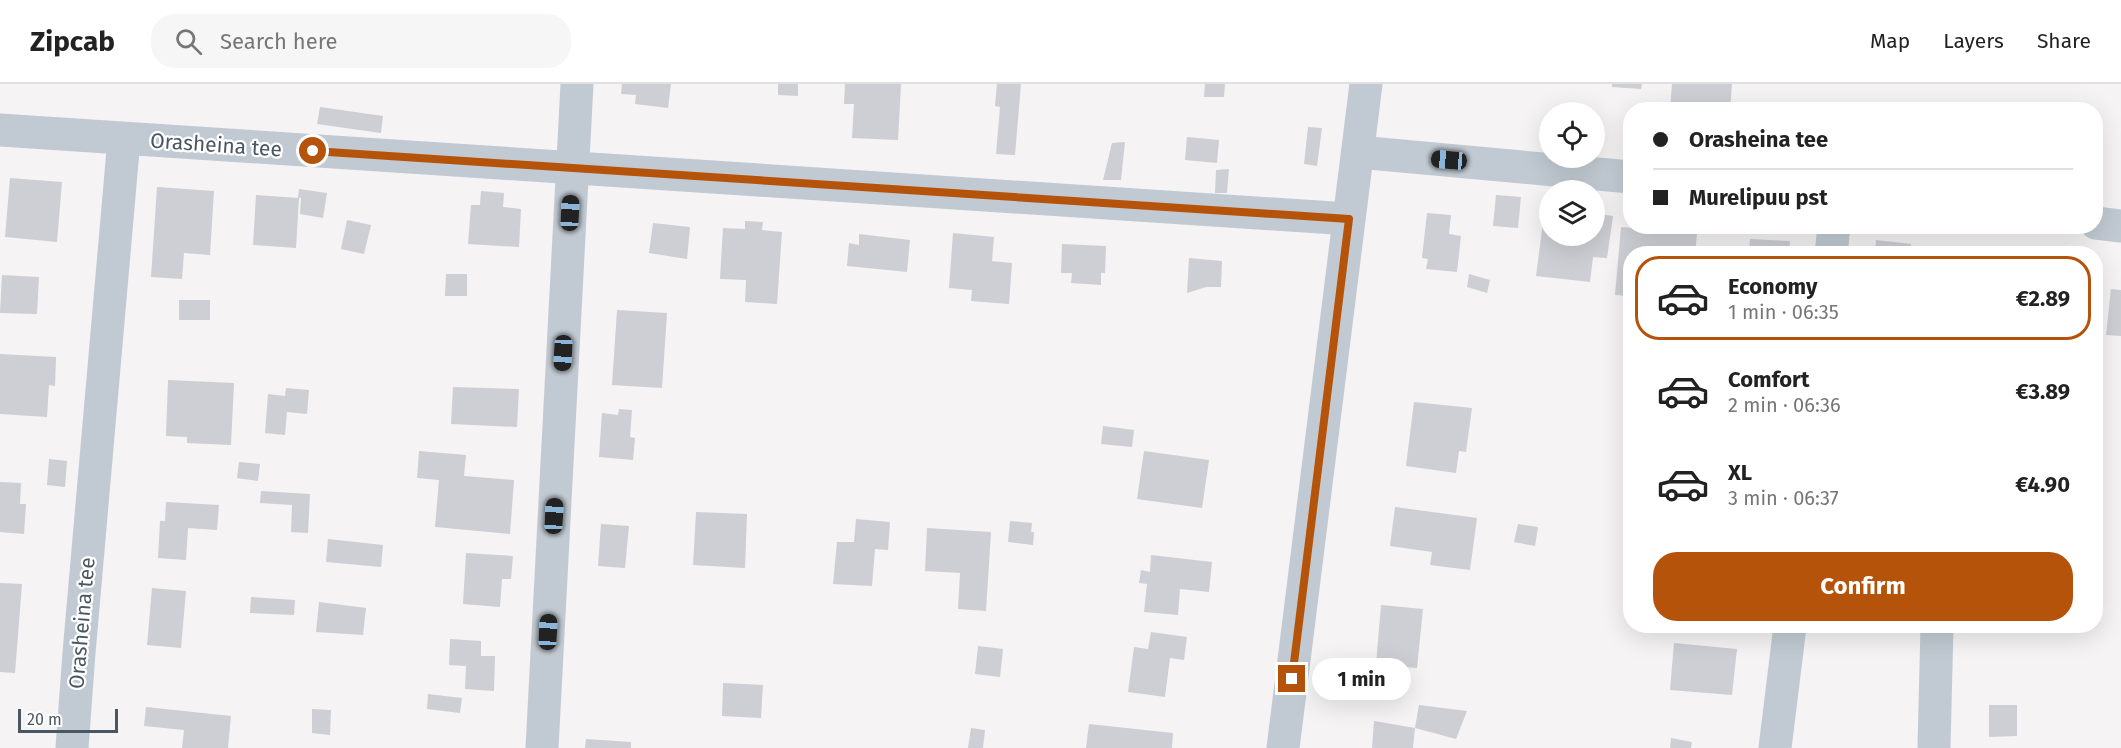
<!DOCTYPE html>
<html lang="en">
<head>
<meta charset="utf-8">
<style>
	:root { --surface:#fff; --page:#f6f6f6; --text:#222; --muted:#767676; --line:#e0e0e0; --accent:#b45309 }
	body { margin:0; font-family:"Fira Sans",sans-serif; background:var(--page); color:var(--text); height:100vh; display:flex; flex-direction:column; font-size:22px; white-space:nowrap }
	* { box-sizing:border-box; margin:0 }
	p { font-size:20px; color:var(--muted) }
	.icon { flex:none; width:33px; height:33px; fill:none; stroke:currentColor; stroke-width:2; stroke-linecap:round; stroke-linejoin:round }
	.map { position:relative; flex:1; overflow:hidden }
	.drawer { position:absolute; left:1623px; top:162px; width:480px; height:387px; display:flex; flex-direction:column; background:var(--surface); border-radius:24px; box-shadow:0 6px 24px #0002 }
	.drawer>* { flex:none }
	.guide { position:absolute; left:1623px; top:18px; width:480px; height:132px; border-radius:24px; box-shadow:0 6px 24px #0002; display:grid; align-content:center; height:132px; padding:0 30px; background:var(--surface) }
	.tools { position:absolute; left:1539px; top:18px; display:grid; gap:12px }
	.tools a { display:grid; place-items:center; width:66px; height:66px; border-radius:50%; background:var(--surface); box-shadow:0 6px 24px #0002; font-size:30px }
	.scale { position:absolute; left:18px; bottom:15px; width:100px; box-sizing:border-box; padding-left:6px; border:3px solid #4a5661; border-top:0; font-size:16px; line-height:21px; white-space:nowrap; color:#4a5661; -webkit-text-stroke:4px #fff; paint-order:stroke }
	.end { position:absolute; width:27px; height:27px; margin:-14px; border:8px solid #b45309; background:#fff; box-shadow:0 0 0 3px #fff }
	.from { border-radius:50% }
	.bubble { position:absolute; height:42px; border-radius:21px; background:var(--surface); box-shadow:0 6px 24px #0002; font-size:20px; font-weight:700; line-height:42px; text-align:center }
	.car { position:absolute; width:18px; height:36px; margin:-18px -9px; border-radius:8px; box-shadow:0 0 4px 2px #0007; background:linear-gradient(#222 24%,#8ab4d8 0 40%,#222 0 76%,#8ab4d8 0 86%,#222 0) }
	.guide b { display:flex; align-items:center; gap:21px; height:57px; font-size:22px }
	.guide b+b { border-top:2px solid var(--line) }
	.guide i { width:15px; height:15px; background:var(--text) }
	ul { padding:10px 0 0; list-style:none }
	li { display:flex; align-items:center; gap:18px; height:84px; margin:0 12px 9px; padding:0 18px; border:3px solid transparent; border-radius:24px }
	li div { flex:1 }
	li b { display:block; font-size:22px }
	li em { font-style:normal; font-weight:700 }
	li.current { border-color:var(--accent) }
	li>.icon { width:54px; height:54px; stroke-width:1.5 }
	.button { display:flex; gap:12px; margin-top:auto; padding:12px 30px }
	.button a { flex:1; height:69px; border-radius:24px; background:var(--accent); color:#fff; font-size:24px; font-weight:700; line-height:69px; text-align:center }
	header { display:flex; align-items:center; gap:36px; box-sizing:border-box; height:84px; padding:0 30px; background:var(--surface); border-bottom:2px solid var(--line) }
	header strong { font-size:28px }
	nav { display:flex; gap:33px; margin-inline-start:auto; font-size:21px }
	.search { width:420px; height:54px; background:var(--page); display:flex; align-items:center; gap:15px; box-sizing:border-box; padding:0 21px; border-radius:24px; color:var(--muted); font-size:22px }
	.map>svg:first-child { display:block }
	.building { fill:#cdcfd5 }
	.lines { fill:none; stroke-linecap:round; stroke-linejoin:round }
	.minor { stroke:#c1cad2; stroke-width:33 }
	.route { stroke:#b45309; stroke-width:8 }
	.labels { text-anchor:middle; stroke-width:4.5; stroke-linejoin:round; paint-order:stroke }
	.street-label { font-size:21px; fill:#4a5661; stroke:#fff }
</style>
</head>
<body>
<header>
<strong>Zipcab</strong>
<div class="search"><svg class="icon" aria-label="search" viewBox="0 0 24 24"><circle cx="10" cy="10" r="6"/><path d="M15 15l6 6"/></svg>Search here</div>
<nav><a>Map</a><a>Layers</a><a>Share</a></nav>
</header>
<div class="map">
<svg width="2121" height="664" viewBox="0 0 2121 664">
	<rect width="100%" height="100%" fill="#f5f3f3"/>
	<g class="building">
		<polygon points="622,0 671,0 668,24 635,20 636,11 621,10"/>
		<polygon points="778,0 798,0 798,12 778,11"/>
		<polygon points="845,0 901,0 898,56 852,54 854,20 844,20"/>
		<polygon points="997,0 1021,0 1015,71 996,70 1000,23 995,22"/>
		<polygon points="1205,0 1225,0 1224,13 1204,13"/>
		<polygon points="1612,0 1642,0 1641,5 1612,3"/>
		<polygon points="1672,0 1732,0 1730,26 1670,26"/>
		<polygon points="320,23 383,32 381,49 317,40"/>
		<polygon points="1308,43 1322,44 1317,82 1304,80"/>
		<polygon points="1187,53 1219,56 1217,79 1185,76"/>
		<polygon points="1125,58 1121,96 1103,96 1112,59"/>
		<polygon points="1229,85 1227,109 1215,109 1216,86"/>
		<polygon points="10,94 62,98 57,158 5,153"/>
		<polygon points="157,103 214,107 210,171 184,169 182,195 151,193"/>
		<polygon points="299,105 327,109 323,134 300,130 301,114 298,114"/>
		<polygon points="481,107 504,109 503,123 521,125 519,163 468,160 471,121 480,121"/>
		<polygon points="256,111 299,114 296,164 253,161"/>
		<polygon points="1496,111 1521,113 1518,144 1493,142"/>
		<polygon points="1427,129 1451,131 1449,150 1461,152 1457,188 1426,185 1428,175 1422,174"/>
		<polygon points="1594,129 1613,132 1607,174 1593,173 1590,198 1536,192 1543,138 1550,139 1550,152 1594,152"/>
		<polygon points="347,136 371,141 364,170 341,165"/>
		<polygon points="745,137 763,138 762,146 782,148 777,220 745,218 746,196 720,195 723,144 745,145"/>
		<polygon points="653,139 690,143 687,175 649,169"/>
		<polygon points="1621,143 1697,150 1695,170 1630,170 1630,212 1615,211"/>
		<polygon points="953,149 994,153 992,177 1012,179 1009,220 971,217 972,206 949,204"/>
		<polygon points="859,150 910,156 907,188 847,182 849,159 859,161"/>
		<polygon points="1750,155 1790,157 1789,170 1749,170"/>
		<polygon points="1876,156 1911,160 1911,170 1875,170"/>
		<polygon points="1062,160 1106,162 1105,189 1101,189 1101,201 1071,199 1072,189 1061,189"/>
		<polygon points="1704,164 1728,166 1728,170 1703,170"/>
		<polygon points="1189,174 1222,177 1221,203 1206,203 1187,209"/>
		<polygon points="446,190 467,190 467,212 445,212"/>
		<polygon points="1469,190 1490,196 1487,209 1467,203"/>
		<polygon points="2,191 39,193 37,230 0,229"/>
		<polygon points="2111,205 2121,206 2121,252 2106,251"/>
		<rect x="179" y="216" width="31" height="20"/>
		<polygon points="617,226 667,229 662,304 612,301"/>
		<polygon points="0,270 56,273 55,302 49,301 47,333 0,330"/>
		<polygon points="168,296 234,299 231,361 187,359 187,353 166,352"/>
		<polygon points="453,303 519,305 517,343 451,340"/>
		<polygon points="286,304 309,306 307,330 287,328 285,351 265,349 268,310 285,312"/>
		<polygon points="1414,318 1472,324 1466,368 1459,367 1456,389 1406,382"/>
		<polygon points="619,325 632,326 630,353 635,354 633,376 599,373 602,329 618,331"/>
		<polygon points="1103,342 1134,346 1132,363 1101,360"/>
		<polygon points="419,367 466,371 464,392 514,396 510,450 435,443 439,396 417,394"/>
		<polygon points="1144,367 1209,376 1202,424 1137,415"/>
		<polygon points="49,375 67,377 65,403 47,401"/>
		<polygon points="239,378 260,380 258,397 237,394"/>
		<polygon points="0,398 21,399 20,420 26,420 24,450 0,448"/>
		<polygon points="261,407 310,410 308,449 291,448 292,421 260,419"/>
		<polygon points="166,418 219,421 217,446 188,444 186,476 158,474 160,437 165,437"/>
		<polygon points="1395,423 1477,434 1470,486 1430,481 1432,468 1390,462"/>
		<polygon points="696,428 747,430 745,484 693,481"/>
		<polygon points="856,435 890,438 888,466 875,465 872,502 833,500 837,458 854,458"/>
		<polygon points="1010,437 1032,439 1031,448 1034,448 1033,461 1008,458"/>
		<polygon points="601,440 629,442 625,484 598,482"/>
		<polygon points="1518,440 1538,443 1535,462 1514,458"/>
		<polygon points="927,444 991,448 986,527 958,525 960,489 925,487"/>
		<polygon points="328,455 383,461 381,483 326,478"/>
		<polygon points="466,469 513,472 511,495 502,495 500,523 463,520"/>
		<polygon points="1151,471 1212,478 1209,508 1180,505 1178,531 1144,528 1147,500 1139,499 1141,486 1150,488"/>
		<polygon points="0,499 22,500 15,589 0,588"/>
		<polygon points="152,504 186,507 181,564 147,561"/>
		<polygon points="251,513 295,516 294,531 250,529"/>
		<polygon points="319,518 366,524 363,551 316,548"/>
		<polygon points="1381,521 1423,525 1417,584 1376,580"/>
		<polygon points="1151,548 1187,553 1184,576 1170,574 1165,613 1128,608 1134,563 1148,565"/>
		<polygon points="450,555 481,557 481,572 495,572 494,607 465,605 466,582 449,581"/>
		<polygon points="1674,559 1737,565 1732,611 1670,606"/>
		<polygon points="978,562 1003,565 1000,593 975,590"/>
		<polygon points="723,599 763,601 761,634 722,632"/>
		<polygon points="428,610 462,614 460,629 427,625"/>
		<polygon points="1419,621 1467,627 1456,655 1415,644"/>
		<polygon points="1989,621 2017,621 2017,652 1989,653"/>
		<polygon points="146,623 231,632 228,664 182,664 184,646 144,642"/>
		<polygon points="312,625 331,626 330,651 312,649"/>
		<polygon points="1374,637 1415,644 1413,664 1372,664"/>
		<polygon points="1089,640 1173,649 1172,664 1086,664"/>
		<polygon points="971,644 985,646 983,664 968,664"/>
		<polygon points="1671,654 1692,658 1691,664 1670,664"/>
		<polygon points="586,655 631,658 631,664 585,664"/>
	</g>
	<g class="lines">
		<g class="minor">
			<polyline points="0,46 1349,135"/>
			<polyline points="1358,68 1630,93"/>
			<polyline points="2096,139 2121,142"/>
			<polyline points="1831,170 1834,142"/>
			<polyline points="72,664 79,569 124,55"/>
			<polyline points="542,664 577,0"/>
			<polyline points="1283,664 1366,0"/>
			<polyline points="1775,664 1790,542"/>
			<polyline points="1934,664 1937,542"/>
		</g>
	</g>
	<g class="lines">
		<polyline class="route" points="313,67 1349,135 1292,595"/>
	</g>
	<g class="labels">
		<g class="street-label">
			<text transform="translate(216 61) rotate(4)" y="7">Orasheina tee</text>
			<text transform="translate(82 539) rotate(-85)" y="7">Orasheina tee</text>
		</g>
	</g>
</svg>
<div class="tools">
<a><svg class="icon" aria-label="locate" viewBox="0 0 24 24"><circle cx="12" cy="12" r="6"/><path d="M12 2v4M12 18v4M2 12h4M18 12h4"/></svg></a>
<a><svg class="icon" aria-label="layers" viewBox="0 0 24 24"><path d="M12 4l9 5-9 5-9-5zM3 14l9 5 9-5"/></svg></a>
</div>
<div class="scale">20 m</div>
<i class="end from" style="left:313px;top:67px"></i>
<i class="end" style="left:1292px;top:595px"></i>
<div class="bubble" style="left:1312px;top:574px;width:99px">1 min</div>
<i class="car" style="left:1449px;top:76px;rotate:275deg"></i>
<i class="car" style="left:570px;top:129px;rotate:3deg"></i>
<i class="car" style="left:563px;top:269px;rotate:183deg"></i>
<i class="car" style="left:554px;top:432px;rotate:3deg"></i>
<i class="car" style="left:548px;top:548px;rotate:3deg"></i>
<div class="guide">
<b><i class="from"></i>Orasheina tee</b>
<b><i></i>Murelipuu pst</b>
</div>
<section class="drawer">
<ul>
<li class="current"><svg class="icon" aria-label="car" viewBox="0 0 24 24"><path d="M5 17H2v-5l4-1 3-4h7l3 4 3 1v5h-3M9 17h6M6 11h13"/><circle cx="7" cy="17" r="2"/><circle cx="17" cy="17" r="2"/></svg><div><b>Economy</b><p>1 min · 06:35</p></div><em>€2.89</em></li>
<li><svg class="icon" aria-label="car" viewBox="0 0 24 24"><path d="M5 17H2v-5l4-1 3-4h7l3 4 3 1v5h-3M9 17h6M6 11h13"/><circle cx="7" cy="17" r="2"/><circle cx="17" cy="17" r="2"/></svg><div><b>Comfort</b><p>2 min · 06:36</p></div><em>€3.89</em></li>
<li><svg class="icon" aria-label="car" viewBox="0 0 24 24"><path d="M5 17H2v-5l4-1 3-4h7l3 4 3 1v5h-3M9 17h6M6 11h13"/><circle cx="7" cy="17" r="2"/><circle cx="17" cy="17" r="2"/></svg><div><b>XL</b><p>3 min · 06:37</p></div><em>€4.90</em></li>
</ul>
<div class="button"><a>Confirm</a></div>
</section>
</div>
</body>
</html>
